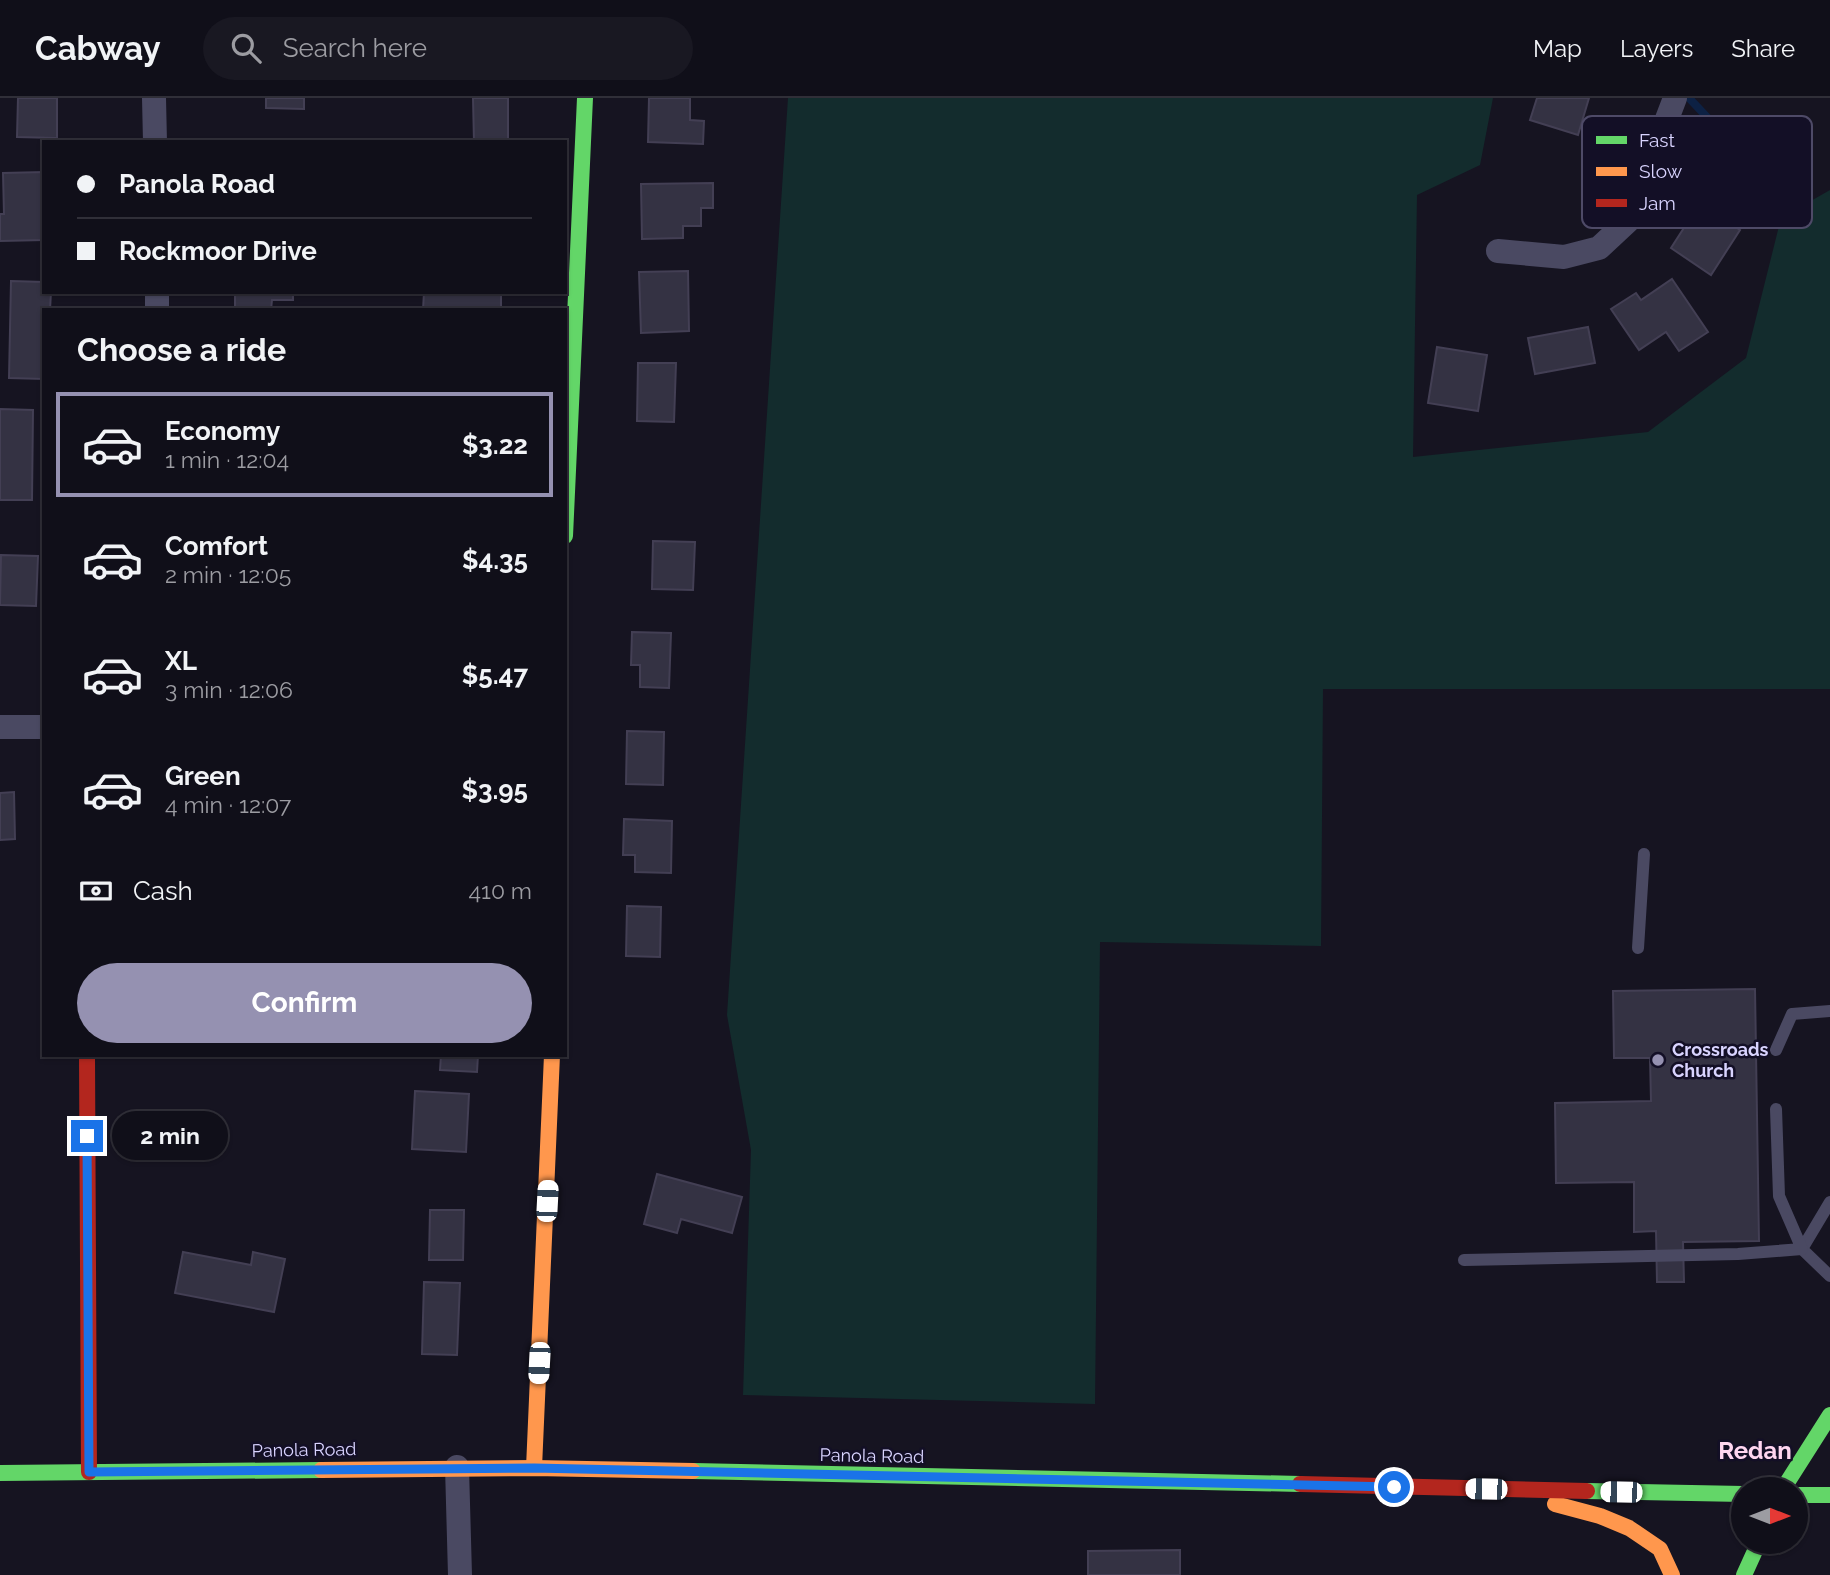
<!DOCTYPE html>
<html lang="en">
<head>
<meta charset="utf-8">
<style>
	:root { --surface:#100f19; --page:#191822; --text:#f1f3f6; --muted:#9c9ca2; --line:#302f38; --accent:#9591b1 }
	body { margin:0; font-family:Raleway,sans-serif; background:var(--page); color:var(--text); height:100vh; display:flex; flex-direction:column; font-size:26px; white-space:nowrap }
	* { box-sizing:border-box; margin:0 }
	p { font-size:23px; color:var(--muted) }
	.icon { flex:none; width:38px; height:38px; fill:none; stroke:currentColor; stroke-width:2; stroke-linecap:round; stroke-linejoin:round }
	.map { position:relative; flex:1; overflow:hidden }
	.sheet { position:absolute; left:42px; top:210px; width:525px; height:749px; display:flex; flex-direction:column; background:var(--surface); border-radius:0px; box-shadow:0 2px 5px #0004,0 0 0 2px var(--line) }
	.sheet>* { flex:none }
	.banner { position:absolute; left:42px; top:42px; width:525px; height:154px; border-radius:0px; box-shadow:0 2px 5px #0004,0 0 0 2px var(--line); display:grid; align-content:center; height:154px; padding:0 35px; background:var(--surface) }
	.needle { width:46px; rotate:90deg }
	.buttons { position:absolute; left:1731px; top:1379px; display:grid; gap:14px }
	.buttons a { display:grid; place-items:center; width:77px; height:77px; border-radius:50%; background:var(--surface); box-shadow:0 2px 5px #0004,0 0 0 2px var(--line); font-size:35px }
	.end { position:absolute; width:32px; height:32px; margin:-16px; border:9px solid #1a73e8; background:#fff; box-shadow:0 0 0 4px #fff }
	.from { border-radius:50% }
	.bubble { position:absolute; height:49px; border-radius:24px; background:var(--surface); box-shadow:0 2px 5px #0004,0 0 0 2px var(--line); font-size:23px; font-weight:700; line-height:49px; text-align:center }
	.car { position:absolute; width:21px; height:42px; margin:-21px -10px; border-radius:9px; box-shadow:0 0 5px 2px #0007; background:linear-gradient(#fff 24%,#345 0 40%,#fff 0 76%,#345 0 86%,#fff 0) }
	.banner b { display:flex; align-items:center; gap:24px; height:66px; font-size:26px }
	.banner b+b { border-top:2px solid var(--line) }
	.banner i { width:18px; height:18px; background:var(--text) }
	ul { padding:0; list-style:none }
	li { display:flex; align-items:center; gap:21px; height:105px; margin:0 14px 10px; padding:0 21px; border:4px solid transparent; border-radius:0px }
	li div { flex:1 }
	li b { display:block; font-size:26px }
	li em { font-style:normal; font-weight:700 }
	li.selected { border-color:var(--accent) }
	li>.icon { width:63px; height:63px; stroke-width:1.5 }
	h2 { padding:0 35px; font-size:32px; line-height:84px }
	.pay { display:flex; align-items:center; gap:18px; height:77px; padding:0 35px; font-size:26px }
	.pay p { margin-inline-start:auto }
	.cta { display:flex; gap:14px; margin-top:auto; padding:14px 35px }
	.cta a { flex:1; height:80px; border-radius:42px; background:var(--accent); color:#fff; font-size:28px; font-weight:700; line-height:80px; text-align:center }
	header { display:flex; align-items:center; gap:42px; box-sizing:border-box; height:98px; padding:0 35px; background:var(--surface); border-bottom:2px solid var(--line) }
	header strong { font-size:33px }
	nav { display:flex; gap:38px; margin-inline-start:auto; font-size:24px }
	.search { width:490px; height:63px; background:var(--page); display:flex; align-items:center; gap:18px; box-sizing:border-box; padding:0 24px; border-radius:38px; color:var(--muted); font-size:26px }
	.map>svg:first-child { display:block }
	.green { fill:#132c2d }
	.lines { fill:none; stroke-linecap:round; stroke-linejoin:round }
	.stream { stroke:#0d2144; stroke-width:8 }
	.building { fill:#343243; stroke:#433f54; stroke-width:2 }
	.lane { stroke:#4a4962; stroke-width:12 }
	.street { stroke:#4a4962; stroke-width:24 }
	.fast { stroke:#63d668; stroke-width:16 }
	.slow { stroke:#ff974d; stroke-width:16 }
	.jam { stroke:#b3261e; stroke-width:16 }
	.route { stroke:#1a73e8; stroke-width:9 }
	.poi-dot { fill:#9591b1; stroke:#130f26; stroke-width:2.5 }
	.labels { text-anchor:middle; stroke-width:5; stroke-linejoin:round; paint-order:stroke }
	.poi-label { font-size:18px; font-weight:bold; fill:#d9d4ff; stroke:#130f26; text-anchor:start }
	.street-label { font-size:18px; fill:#d9d4ff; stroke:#130f26 }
	.district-label { font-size:24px; font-weight:bold; fill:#ffd6f0; stroke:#130f26 }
	.key { fill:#130f26; stroke:#4e4a67; stroke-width:2 }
	.key-label { font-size:19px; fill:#d9d4ff }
</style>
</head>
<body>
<header>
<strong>Cabway</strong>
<div class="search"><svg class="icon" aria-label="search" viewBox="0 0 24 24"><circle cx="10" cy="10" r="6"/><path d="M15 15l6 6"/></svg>Search here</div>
<nav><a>Map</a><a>Layers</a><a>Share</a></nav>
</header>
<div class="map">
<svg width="1830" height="1477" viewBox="0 0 1830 1477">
	<rect width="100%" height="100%" fill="#161421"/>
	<polygon class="green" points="788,0 1493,0 1480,67 1417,97 1413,359 1648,334 1746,260 1781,120 1830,92 1830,591 1323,591 1321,848 1100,844 1095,1306 743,1297 751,1052 727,917"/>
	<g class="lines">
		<polyline class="stream" points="1689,0 1754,69"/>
	</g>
	<g class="building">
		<polygon points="18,0 57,0 57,40 17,39"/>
		<polygon points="266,0 304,0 304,11 266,10"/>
		<polygon points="473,0 508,0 508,44 474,44"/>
		<polygon points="649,0 690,0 690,22 704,23 703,46 648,44"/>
		<polygon points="1537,0 1589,0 1578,37 1530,22"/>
		<polygon points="44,74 44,142 0,143 0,116 4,116 3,75"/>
		<polygon points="713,85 713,110 701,110 701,128 683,128 683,140 642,141 641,86"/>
		<polygon points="1700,105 1740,132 1711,177 1671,150"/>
		<polygon points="688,173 689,233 641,235 639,174"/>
		<polygon points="1672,181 1708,234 1679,253 1666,234 1639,252 1611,211 1636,195 1641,202"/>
		<polygon points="11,183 44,184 44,194 51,194 50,212 44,212 44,281 9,280"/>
		<polygon points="235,194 293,194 293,202 272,202 271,212 235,212"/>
		<polygon points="424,194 501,194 501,212 423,212"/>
		<polygon points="1588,229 1595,265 1535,276 1528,240"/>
		<polygon points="1437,249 1487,257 1478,313 1428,305"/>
		<polygon points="638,265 676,265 674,324 637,323"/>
		<polygon points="0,311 33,312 32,402 0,402"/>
		<polygon points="653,443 695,444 693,492 652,491"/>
		<polygon points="1,457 38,458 36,508 0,507"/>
		<polygon points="632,534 671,535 669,590 640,589 640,567 631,567"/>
		<polygon points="627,633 664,634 663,687 626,686"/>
		<polygon points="14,694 15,741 0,742 0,695"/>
		<polygon points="624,721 672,723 671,775 635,774 635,757 623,757"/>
		<polygon points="627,808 661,809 660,859 626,858"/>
		<polygon points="1755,891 1759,1143 1683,1144 1684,1184 1657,1184 1656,1133 1634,1134 1634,1084 1556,1085 1555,1005 1651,1003 1650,960 1614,960 1613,893"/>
		<polygon points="441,957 478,957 477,974 440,972"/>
		<polygon points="415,993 469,996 466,1054 412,1051"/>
		<polygon points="657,1076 742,1099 732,1135 681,1121 677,1135 644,1126"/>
		<polygon points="430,1112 464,1112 463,1162 429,1162"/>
		<polygon points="183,1154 251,1167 253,1154 285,1161 274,1214 175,1195"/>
		<polygon points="424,1184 460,1185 457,1257 422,1256"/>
		<polygon points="1180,1452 1180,1477 1088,1477 1088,1453"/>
	</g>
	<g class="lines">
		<g class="lane">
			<polyline points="1638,850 1644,756"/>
			<polyline points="1776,952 1792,916 1830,913"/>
			<polyline points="1830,1104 1802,1151 1830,1178"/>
			<polyline points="1464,1162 1738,1156 1802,1151 1779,1098 1776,1011"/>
		</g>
		<g class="street">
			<polyline points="154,0 155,44"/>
			<polyline points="1498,153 1564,159 1599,150 1628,123 1675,0"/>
			<polyline points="157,194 157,212"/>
			<polyline points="0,629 44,629"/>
			<polyline points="457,1369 460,1477"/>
		</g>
		<g class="fast">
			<polyline points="565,438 585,0"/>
			<polyline points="693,1373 1300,1386"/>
			<polyline points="0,1375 321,1372"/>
			<polyline points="1783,1391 1830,1317"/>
			<polyline points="1587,1393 1743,1396"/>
			<polyline points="1796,1397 1830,1397"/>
			<polyline points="1744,1477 1759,1444"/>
		</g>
		<g class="slow">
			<polyline points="534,1370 552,957"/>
			<polyline points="321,1372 534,1370 693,1373"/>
			<polyline points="1555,1406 1600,1418 1629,1430 1660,1451 1672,1477"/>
		</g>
		<g class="jam">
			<polyline points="87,957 89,1374"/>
			<polyline points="1300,1386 1587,1393"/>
		</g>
	</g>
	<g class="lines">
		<polyline class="route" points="87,1038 89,1374 534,1370 1394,1389"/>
	</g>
	<circle class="poi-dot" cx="1658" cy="962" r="7"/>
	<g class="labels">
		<g class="poi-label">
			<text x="1672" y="958">Crossroads<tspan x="1672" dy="21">Church</tspan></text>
		</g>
		<g class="street-label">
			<text transform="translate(304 1352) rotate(-1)" y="6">Panola Road</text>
			<text transform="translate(872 1358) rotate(1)" y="6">Panola Road</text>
		</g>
		<g class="district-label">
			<text x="1755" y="1361">Redan</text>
		</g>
	</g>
	<rect x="1582" y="18" width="230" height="112" rx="10" class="key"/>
	<rect x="1596" y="38" width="31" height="8" fill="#63d668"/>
	<rect x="1596" y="69" width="31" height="9" fill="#ff974d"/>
	<rect x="1596" y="101" width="31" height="8" fill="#b3261e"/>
	<g class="key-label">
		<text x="1639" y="49">Fast</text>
		<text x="1639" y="80">Slow</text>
		<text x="1639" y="112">Jam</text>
	</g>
</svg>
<div class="buttons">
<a><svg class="needle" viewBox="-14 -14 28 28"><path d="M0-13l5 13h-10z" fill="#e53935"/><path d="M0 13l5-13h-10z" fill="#9c9ca2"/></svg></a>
</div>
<i class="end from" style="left:1394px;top:1389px"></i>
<i class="end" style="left:87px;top:1038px"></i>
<div class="bubble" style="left:112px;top:1013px;width:116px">2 min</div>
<i class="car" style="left:547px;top:1103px;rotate:3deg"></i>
<i class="car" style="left:539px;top:1265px;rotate:183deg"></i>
<i class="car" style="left:1486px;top:1391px;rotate:271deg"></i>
<i class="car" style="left:1621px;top:1394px;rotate:271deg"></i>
<div class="banner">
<b><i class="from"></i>Panola Road</b>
<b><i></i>Rockmoor Drive</b>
</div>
<section class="sheet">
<h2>Choose a ride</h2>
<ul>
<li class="selected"><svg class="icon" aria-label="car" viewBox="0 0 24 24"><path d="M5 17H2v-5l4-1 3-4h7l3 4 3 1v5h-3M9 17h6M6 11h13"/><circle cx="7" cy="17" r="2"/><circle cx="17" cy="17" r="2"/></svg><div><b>Economy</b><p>1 min · 12:04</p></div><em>$3.22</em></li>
<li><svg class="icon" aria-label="car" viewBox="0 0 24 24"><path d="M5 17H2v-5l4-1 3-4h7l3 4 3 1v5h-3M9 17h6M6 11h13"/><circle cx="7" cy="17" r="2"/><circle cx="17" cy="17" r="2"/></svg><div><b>Comfort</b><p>2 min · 12:05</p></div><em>$4.35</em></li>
<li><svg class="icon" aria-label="car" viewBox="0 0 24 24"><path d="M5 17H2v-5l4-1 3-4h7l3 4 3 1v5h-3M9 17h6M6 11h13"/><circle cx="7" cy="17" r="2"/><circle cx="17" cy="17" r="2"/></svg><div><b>XL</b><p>3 min · 12:06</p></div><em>$5.47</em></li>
<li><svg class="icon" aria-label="car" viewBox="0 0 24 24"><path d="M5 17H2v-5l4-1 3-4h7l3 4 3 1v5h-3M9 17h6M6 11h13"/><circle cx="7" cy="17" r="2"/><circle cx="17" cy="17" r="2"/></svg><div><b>Green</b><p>4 min · 12:07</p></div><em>$3.95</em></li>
</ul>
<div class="pay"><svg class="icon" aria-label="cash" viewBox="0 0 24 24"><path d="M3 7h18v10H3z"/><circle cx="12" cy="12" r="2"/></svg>Cash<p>410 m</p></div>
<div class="cta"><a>Confirm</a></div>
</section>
</div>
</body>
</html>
